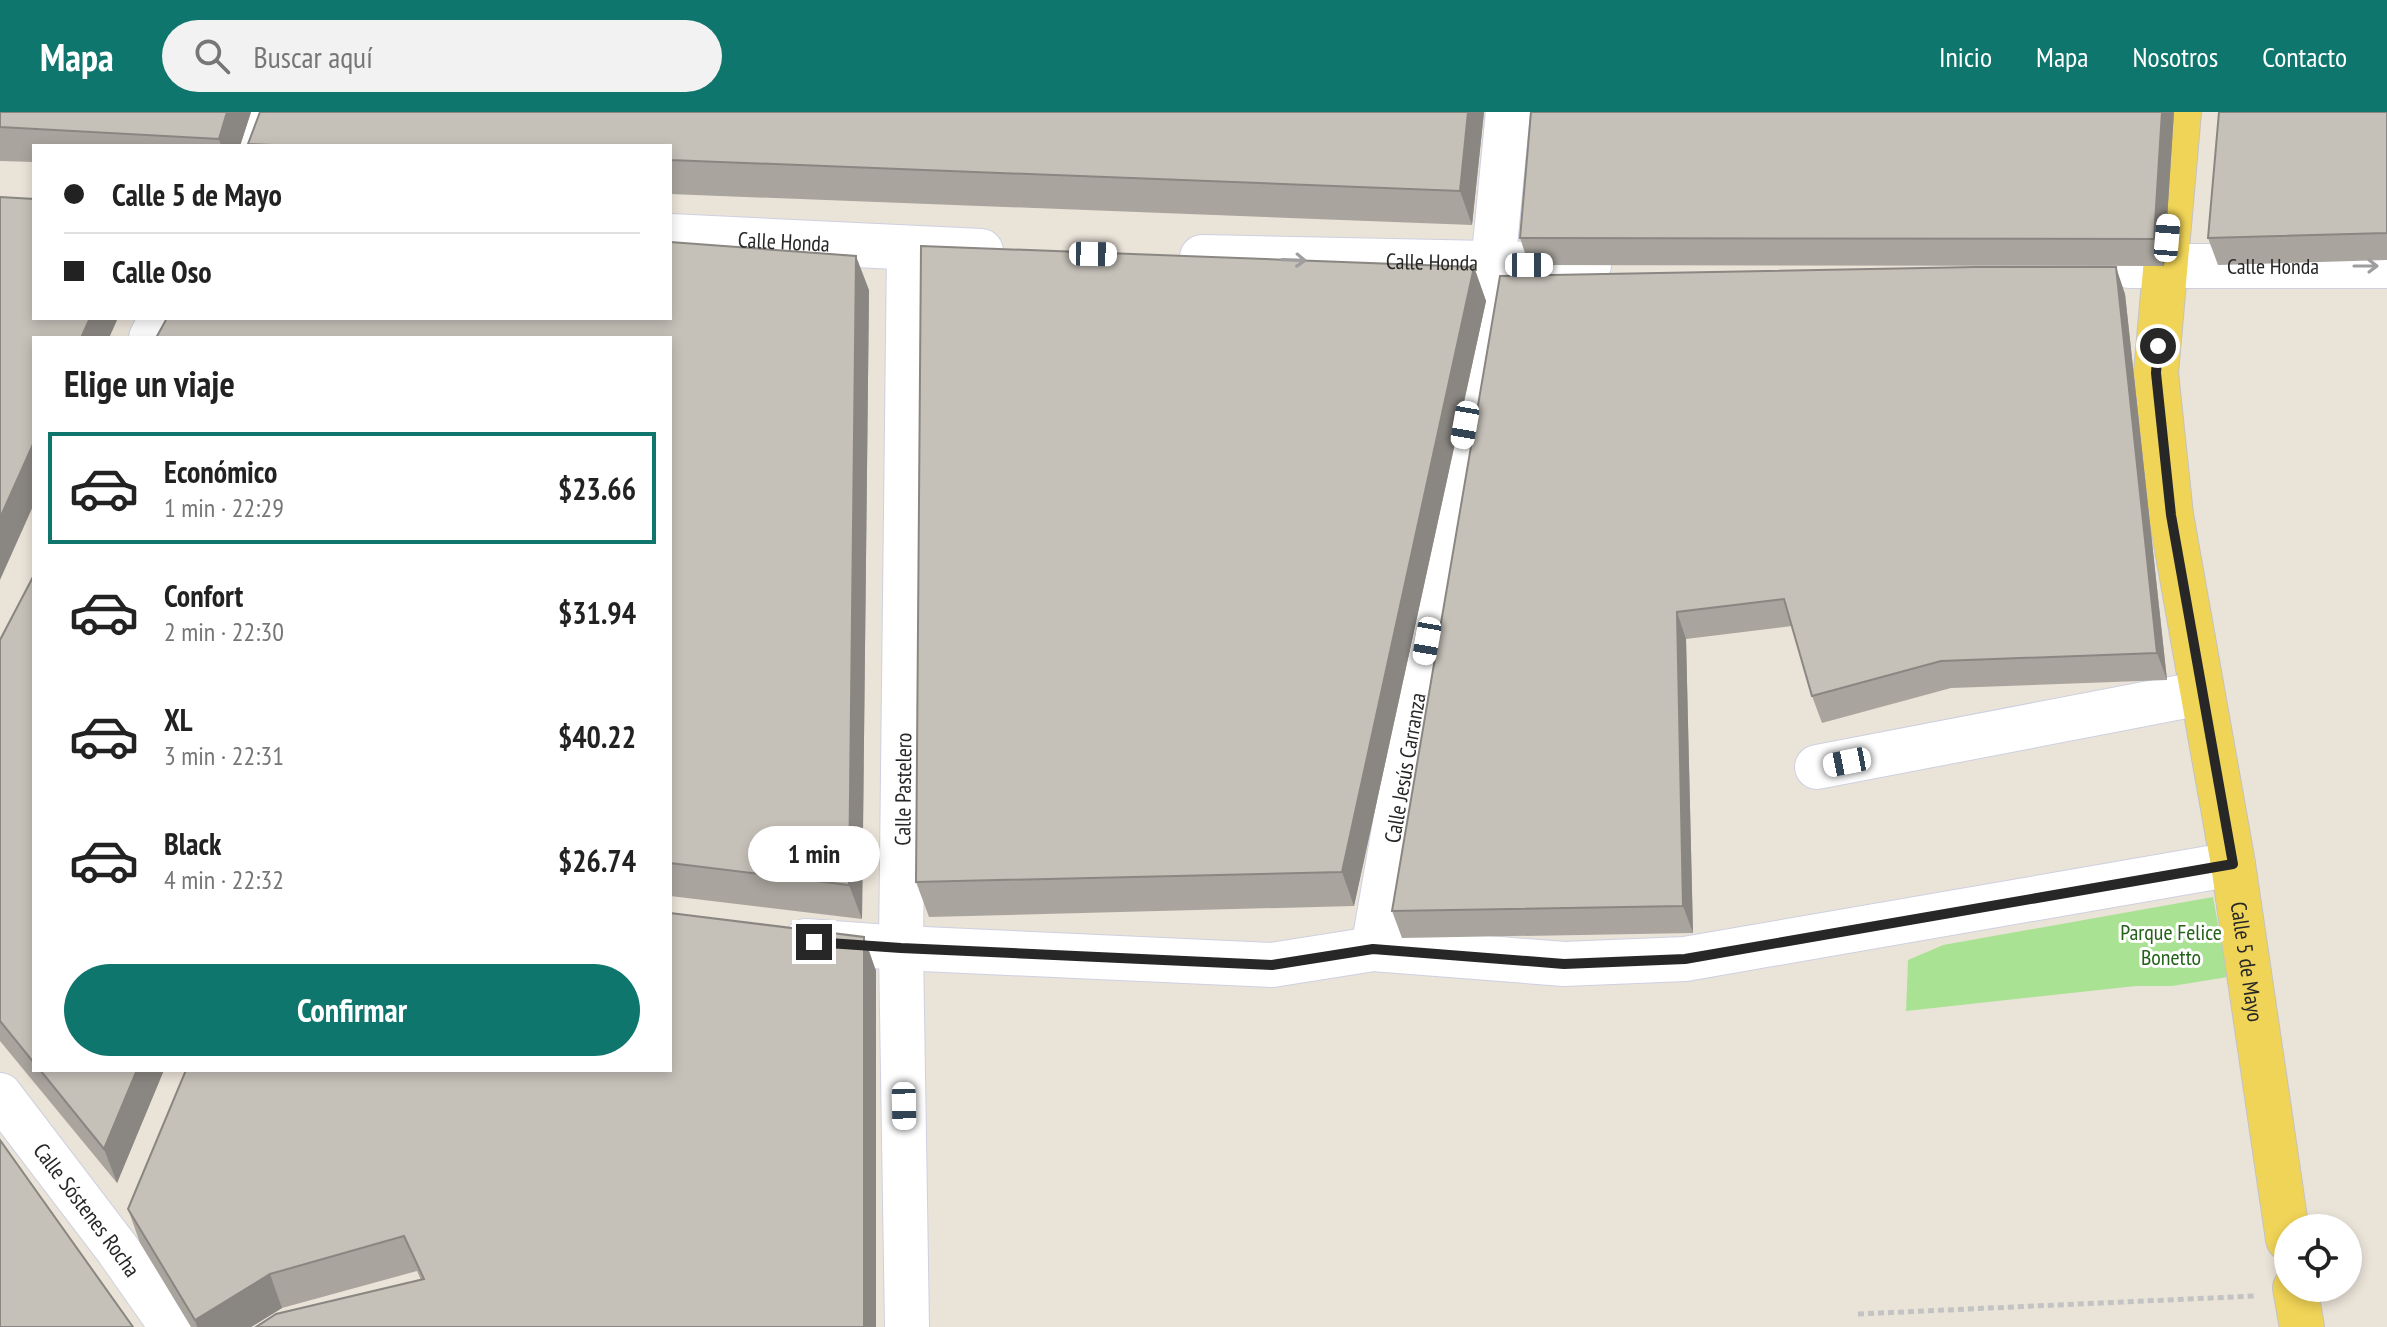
<!DOCTYPE html>
<html lang="es">
<head>
<meta charset="utf-8">
<style>
	:root { --surface:#fff; --page:#f2f2f2; --text:#222; --muted:#767676; --line:#e0e0e0; --accent:#0f766e }
	body { margin:0; font-family:"PT Sans Narrow",sans-serif; background:var(--page); color:var(--text); height:100vh; display:flex; flex-direction:column; font-size:30px; white-space:nowrap }
	* { box-sizing:border-box; margin:0 }
	p { font-size:26px; color:var(--muted) }
	.icon { flex:none; width:44px; height:44px; fill:none; stroke:currentColor; stroke-width:2; stroke-linecap:round; stroke-linejoin:round }
	.map { position:relative; flex:1; overflow:hidden }
	.drawer { position:absolute; left:32px; top:224px; width:640px; height:736px; display:flex; flex-direction:column; background:var(--surface); border-radius:0px; box-shadow:0 4px 12px #0003 }
	.drawer>* { flex:none }
	.banner { position:absolute; left:32px; top:32px; width:640px; height:176px; border-radius:0px; box-shadow:0 4px 12px #0003; display:grid; align-content:center; height:176px; padding:0 32px; background:var(--surface) }
	.fabs { position:absolute; left:2274px; top:1102px; display:grid; gap:16px }
	.fabs a { display:grid; place-items:center; width:88px; height:88px; border-radius:50%; background:var(--surface); box-shadow:0 4px 12px #0003; font-size:40px }
	.end { position:absolute; width:36px; height:36px; margin:-18px; border:10px solid #272727; background:#fff; box-shadow:0 0 0 4px #fff }
	.from { border-radius:50% }
	.bubble { position:absolute; height:56px; border-radius:28px; background:var(--surface); box-shadow:0 4px 12px #0003; font-size:26px; font-weight:700; line-height:56px; text-align:center }
	.car { position:absolute; width:24px; height:48px; margin:-24px -12px; border-radius:10px; box-shadow:0 0 6px 2px #0007; background:linear-gradient(#fff 24%,#345 0 40%,#fff 0 76%,#345 0 86%,#fff 0) }
	.banner b { display:flex; align-items:center; gap:28px; height:76px; font-size:30px }
	.banner b+b { border-top:2px solid var(--line) }
	.banner i { width:20px; height:20px; background:var(--text) }
	ul { padding:0; list-style:none }
	li { display:flex; align-items:center; gap:24px; height:112px; margin:0 16px 12px; padding:0 16px; border:4px solid transparent; border-radius:0px }
	li div { flex:1 }
	li b { display:block; font-size:30px }
	li em { font-style:normal; font-weight:700 }
	li.on { border-color:var(--accent) }
	li>.icon { width:72px; height:72px; stroke-width:1.5 }
	h2 { padding:0 32px; font-size:36px; line-height:96px }
	.primary-button { display:flex; gap:16px; margin-top:auto; padding:16px 32px }
	.primary-button a { flex:1; height:92px; border-radius:48px; background:var(--accent); color:#fff; font-size:32px; font-weight:700; line-height:92px; text-align:center }
	header { display:flex; align-items:center; gap:48px; box-sizing:border-box; height:112px; padding:0 40px; background:var(--accent); color:#fff }
	header strong { font-size:38px }
	nav { display:flex; gap:44px; margin-inline-start:auto; font-size:28px }
	.search { width:560px; height:72px; background:var(--page); display:flex; align-items:center; gap:20px; box-sizing:border-box; padding:0 28px; border-radius:44px; color:var(--muted); font-size:30px }
	.map>svg:first-child { display:block }
	.green { fill:#aae294 }
	.lines { fill:none; stroke-linecap:round; stroke-linejoin:round }
	.minor-casing { stroke:#ced0e1; stroke-width:46 }
	.major-casing { stroke:#c3c3c3; stroke-width:46 }
	.path { stroke:#c3c3c3; stroke-width:5; stroke-dasharray:6 4; stroke-linecap:butt }
	.minor { stroke:#fff; stroke-width:44 }
	.major { stroke:#f0d457; stroke-width:44 }
	.wall { fill:#a9a59e }
	.shaded-wall { fill:#8a8681 }
	.building { fill:#c5c0b8; stroke:#8a8681; stroke-width:2 }
	.oneway { stroke:#9e9e9e }
	.route { stroke:#272727; stroke-width:10 }
	.labels { text-anchor:middle; stroke-width:6; stroke-linejoin:round; paint-order:stroke }
	.street-label { font-size:22px; fill:#272727; stroke:#fff }
	.park-label { font-size:22px; fill:#246219; stroke:#fff }
</style>
</head>
<body>
<header>
<strong>Mapa</strong>
<div class="search"><svg class="icon" aria-label="search" viewBox="0 0 24 24"><circle cx="10" cy="10" r="6"/><path d="M15 15l6 6"/></svg>Buscar aquí</div>
<nav><a>Inicio</a><a>Mapa</a><a>Nosotros</a><a>Contacto</a></nav>
</header>
<div class="map">
<svg width="2387" height="1215" viewBox="0 0 2387 1215">
	<rect width="100%" height="100%" fill="#eae3d8"/>
	<polygon class="green" points="2213,785 2228,865 2172,874 2136,874 1906,899 1908,848 1943,833"/>
	<g class="lines">
		<g class="minor-casing">
			<g id="minor">
				<polyline points="241,34 253,0"/>
				<path id="s1" d="M670 124 981 139"/>
				<path id="s2" d="M1202 145 1589 153"/>
				<path id="s3" d="M2129 154H2387"/>
				<polyline points="151,226 161,206"/>
				<polyline points="1817,655 2202,581"/>
				<polyline points="806,829 901,836 1272,853 1373,837 1564,852 1685,847 2233,752"/>
				<path id="s4" d="M1373 837 1493 153 1508 0"/>
				<path id="s5" d="M0 983 118 1138 172 1215"/>
				<path id="s6" d="M907 1215 901 836 909 137"/>
			</g>
		</g>
		<g class="major-casing">
			<g id="major">
				<path id="s7" d="M2179 0 2156 261 2171 403 2233 752 2288 1127"/>
				<polyline points="2295,1176 2302,1215"/>
			</g>
		</g>
		<polyline class="path" points="1858,1202 2255,1184"/>
		<use href="#minor" class="minor"/>
		<use href="#major" class="major"/>
	</g>
	<g class="wall">
		<polygon points="0,0 251,0 240,34 34,34 34,50 0,49"/>
		<polygon points="260,0 1484,0 1472,113 670,82 670,34 248,34 248,32"/>
		<polygon points="2174,0 2164,154 1529,153 1520,126"/>
		<polygon points="2387,0 2387,148 2218,153 2208,126"/>
		<polygon points="1474,155 1486,189 1354,794 929,805 916,770"/>
		<polygon points="1500,164 2125,182 2167,568 1951,576 1822,611 1812,584 1792,514 1686,527 1693,821 1402,826 1392,799"/>
		<polygon points="869,178 862,807 670,784 670,226"/>
		<polygon points="34,463 34,958 164,958 117,1071 0,929 0,528"/>
		<polygon points="864,825 876,859 876,1215 421,1168 417,1159 282,1196 251,1215 191,1215 140,1131 128,1097"/>
	</g>
	<g class="shaded-wall">
		<polygon points="227,0 251,0 240,34 221,34 219,27"/>
		<polygon points="1468,0 1484,0 1472,113 1460,79"/>
		<polygon points="2162,0 2174,0 2164,154 2154,127"/>
		<polygon points="856,144 869,178 862,807 849,773"/>
		<polygon points="1474,155 1486,189 1354,794 1342,760"/>
		<polygon points="2116,155 2125,182 2167,568 2157,541"/>
		<polygon points="90,206 118,206 109,226 81,226"/>
		<polygon points="34,330 34,392 0,468 0,406"/>
		<polygon points="1677,500 1686,527 1693,821 1683,794"/>
		<polygon points="864,825 876,859 876,1215 864,1215"/>
		<polygon points="137,958 164,958 117,1071 104,1037"/>
		<polygon points="270,1162 282,1196 251,1215 197,1215 195,1208"/>
	</g>
	<g class="building">
		<polygon points="0,0 227,0 219,27 0,15"/>
		<polygon points="260,0 1468,0 1460,79 670,48 670,34 299,34 248,32"/>
		<polygon points="1531,0 2162,0 2154,127 1520,126"/>
		<polygon points="2219,0 2387,0 2387,121 2208,126"/>
		<polygon points="0,85 34,87 34,206 90,206 81,226 34,226 34,330 0,406"/>
		<polygon points="670,130 856,144 849,773 670,751 670,226 156,226 167,206 670,206"/>
		<polygon points="921,134 1474,155 1342,760 916,770"/>
		<polygon points="1976,155 2116,155 2157,541 1941,549 1812,584 1784,487 1677,500 1683,794 1392,799 1500,164"/>
		<polygon points="34,463 34,951 0,909 0,528"/>
		<polygon points="670,801 864,825 864,1215 256,1215 276,1202 424,1167 404,1124 270,1162 195,1208 128,1097 186,958 670,958"/>
		<polygon points="40,958 137,958 104,1037"/>
		<polygon points="0,1028 133,1215 0,1215"/>
	</g>
	<defs><path id="oneway-shaft" d="M-6 0H5M1.5-3L5.5 0L1.5 3" fill="none" stroke-width="1.6" stroke-linecap="round" stroke-linejoin="round" transform="scale(2)"/></defs>
	<g class="oneway">
		<use href="#oneway-shaft" transform="translate(1294 148) rotate(2)"/>
		<use href="#oneway-shaft" transform="translate(2366 154)"/>
	</g>
	<g class="lines">
		<polyline class="route" points="814,830 901,836 1272,853 1373,837 1564,852 1685,847 2233,752 2171,403 2156,261 2158,234"/>
	</g>
	<g class="labels">
		<g class="street-label">
			<text dy="8" stroke="none"><textPath href="#s1" startOffset="114">Calle Honda</textPath></text>
			<text dy="8" stroke="none"><textPath href="#s2" startOffset="230">Calle Honda</textPath></text>
			<text dy="8" stroke="none"><textPath href="#s3" startOffset="144">Calle Honda</textPath></text>
			<text dy="8" stroke="none"><textPath href="#s4" startOffset="184">Calle Jesús Carranza</textPath></text>
			<text dy="8" stroke="none"><textPath href="#s6" startOffset="538">Calle Pastelero</textPath></text>
			<text dy="8" stroke="none"><textPath href="#s7" startOffset="858">Calle 5 de Mayo</textPath></text>
			<text dy="8" stroke="none"><textPath href="#s5" startOffset="144">Calle Sóstenes Rocha</textPath></text>
		</g>
		<g class="park-label">
			<text x="2171" y="828">Parque Felice<tspan x="2171" dy="25">Bonetto</tspan></text>
		</g>
	</g>
</svg>
<div class="fabs">
<a><svg class="icon" aria-label="locate" viewBox="0 0 24 24"><circle cx="12" cy="12" r="6"/><path d="M12 2v4M12 18v4M2 12h4M18 12h4"/></svg></a>
</div>
<i class="end from" style="left:2158px;top:234px"></i>
<i class="end" style="left:814px;top:830px"></i>
<div class="bubble" style="left:748px;top:714px;width:132px">1 min</div>
<i class="car" style="left:2167px;top:126px;rotate:5deg"></i>
<i class="car" style="left:1093px;top:142px;rotate:91deg"></i>
<i class="car" style="left:1529px;top:153px;rotate:90deg"></i>
<i class="car" style="left:1465px;top:313px;rotate:190deg"></i>
<i class="car" style="left:1427px;top:529px;rotate:190deg"></i>
<i class="car" style="left:1847px;top:650px;rotate:259deg"></i>
<i class="car" style="left:904px;top:994px;rotate:179deg"></i>
<div class="banner">
<b><i class="from"></i>Calle 5 de Mayo</b>
<b><i></i>Calle Oso</b>
</div>
<section class="drawer">
<h2>Elige un viaje</h2>
<ul>
<li class="on"><svg class="icon" aria-label="car" viewBox="0 0 24 24"><path d="M5 17H2v-5l4-1 3-4h7l3 4 3 1v5h-3M9 17h6M6 11h13"/><circle cx="7" cy="17" r="2"/><circle cx="17" cy="17" r="2"/></svg><div><b>Económico</b><p>1 min · 22:29</p></div><em>$23.66</em></li>
<li><svg class="icon" aria-label="car" viewBox="0 0 24 24"><path d="M5 17H2v-5l4-1 3-4h7l3 4 3 1v5h-3M9 17h6M6 11h13"/><circle cx="7" cy="17" r="2"/><circle cx="17" cy="17" r="2"/></svg><div><b>Confort</b><p>2 min · 22:30</p></div><em>$31.94</em></li>
<li><svg class="icon" aria-label="car" viewBox="0 0 24 24"><path d="M5 17H2v-5l4-1 3-4h7l3 4 3 1v5h-3M9 17h6M6 11h13"/><circle cx="7" cy="17" r="2"/><circle cx="17" cy="17" r="2"/></svg><div><b>XL</b><p>3 min · 22:31</p></div><em>$40.22</em></li>
<li><svg class="icon" aria-label="car" viewBox="0 0 24 24"><path d="M5 17H2v-5l4-1 3-4h7l3 4 3 1v5h-3M9 17h6M6 11h13"/><circle cx="7" cy="17" r="2"/><circle cx="17" cy="17" r="2"/></svg><div><b>Black</b><p>4 min · 22:32</p></div><em>$26.74</em></li>
</ul>
<div class="primary-button"><a>Confirmar</a></div>
</section>
</div>
</body>
</html>
